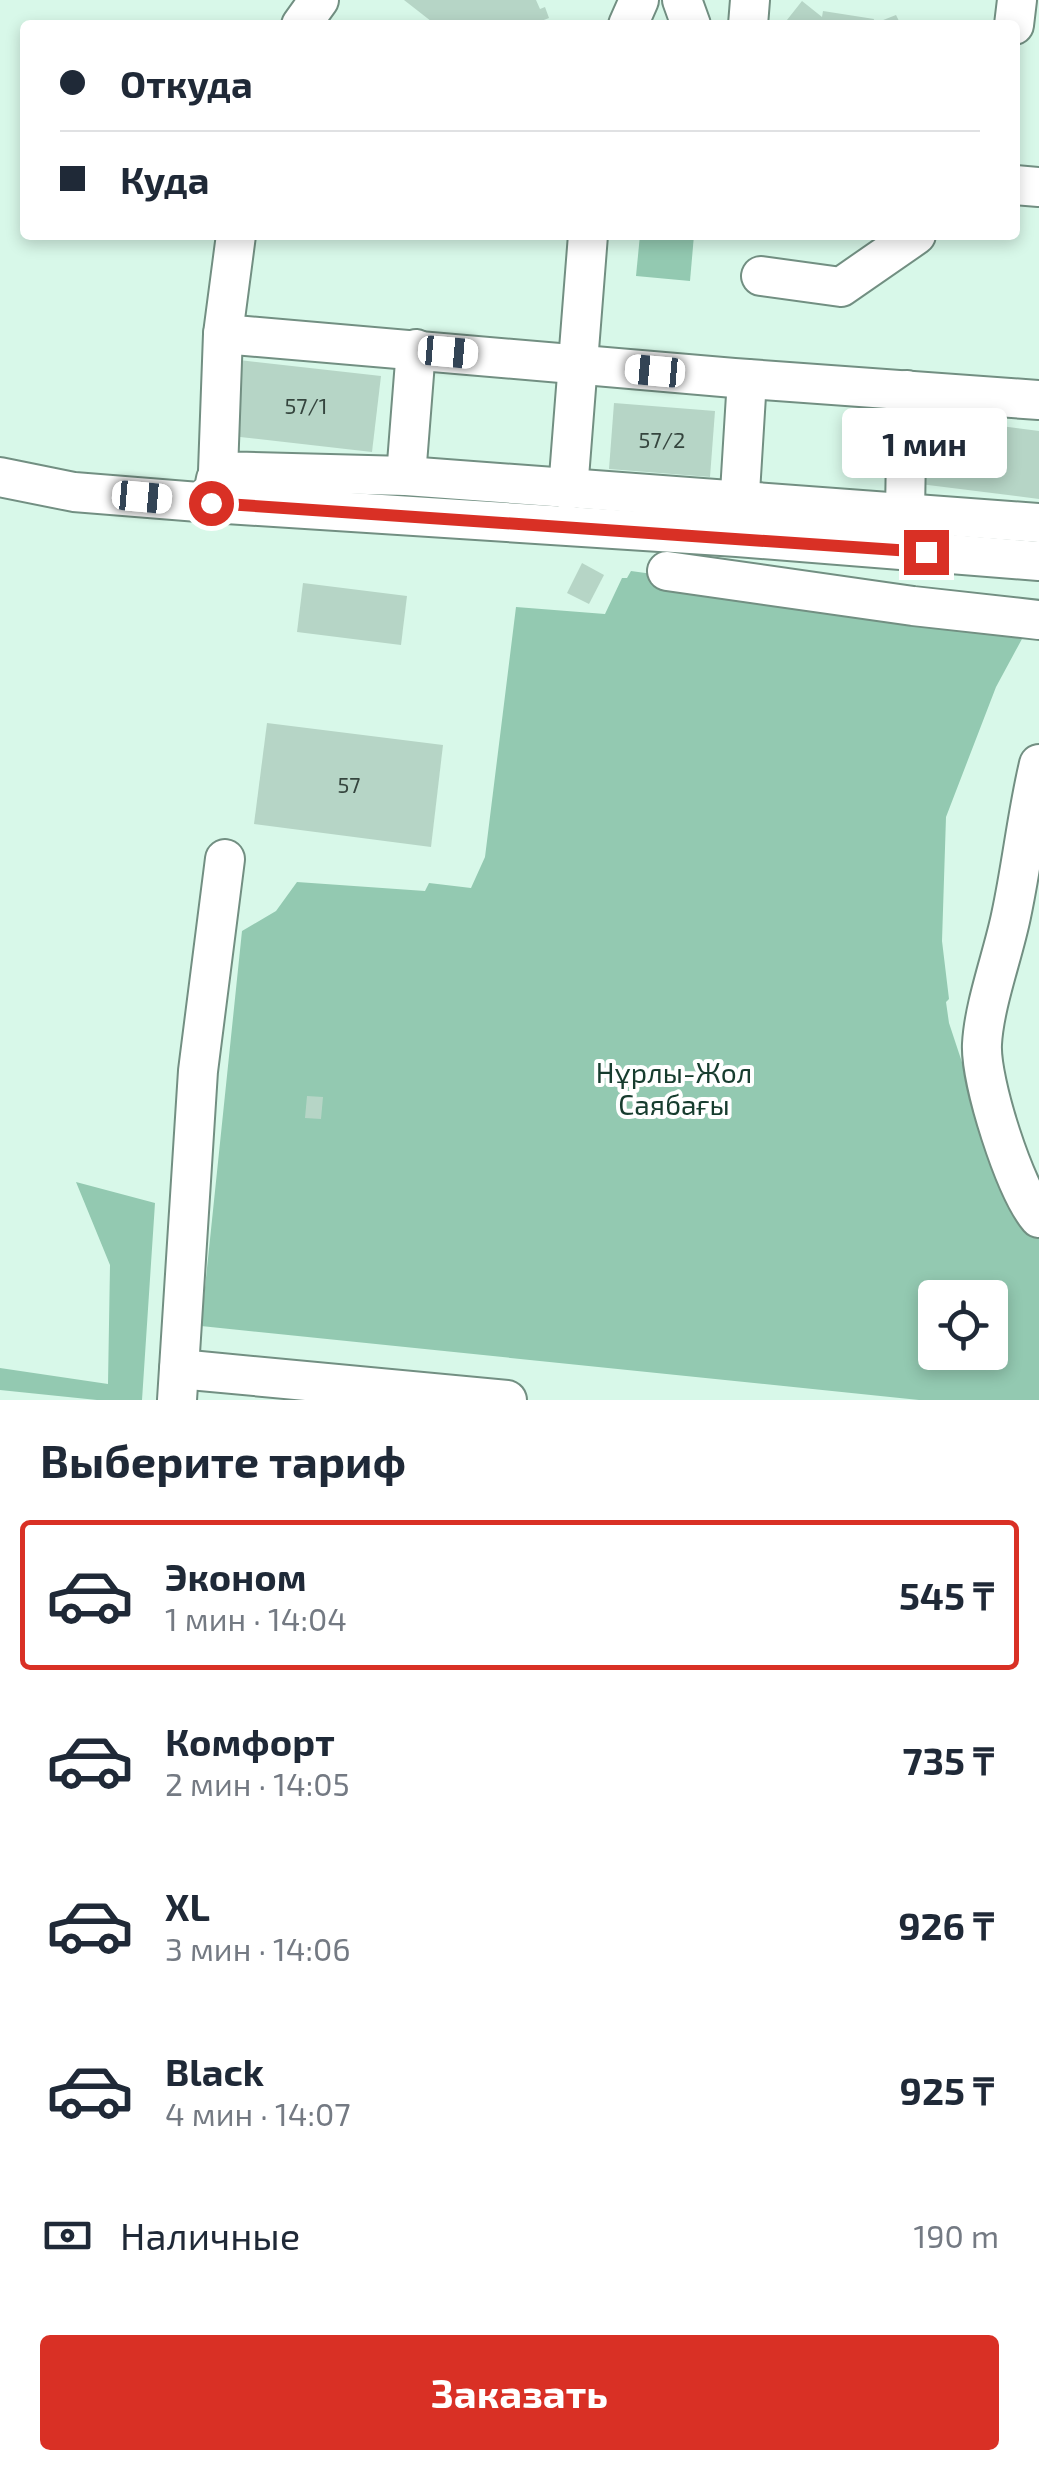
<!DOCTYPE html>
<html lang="ru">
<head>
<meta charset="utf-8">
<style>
	:root { --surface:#fff; --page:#f6f6f7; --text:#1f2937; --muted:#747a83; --line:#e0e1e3; --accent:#d93025 }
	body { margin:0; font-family:"Exo 2",sans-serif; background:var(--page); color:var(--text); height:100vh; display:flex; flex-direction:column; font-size:38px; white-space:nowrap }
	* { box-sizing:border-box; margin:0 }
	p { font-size:32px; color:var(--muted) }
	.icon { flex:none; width:55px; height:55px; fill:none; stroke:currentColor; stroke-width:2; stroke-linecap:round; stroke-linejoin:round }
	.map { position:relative; height:1400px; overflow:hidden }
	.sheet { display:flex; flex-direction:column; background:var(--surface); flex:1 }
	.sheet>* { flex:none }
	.guide { position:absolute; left:20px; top:20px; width:1000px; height:220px; border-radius:10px; box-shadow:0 5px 15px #0003; display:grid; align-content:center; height:220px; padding:0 40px; background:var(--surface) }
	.buttons { position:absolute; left:918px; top:1280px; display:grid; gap:20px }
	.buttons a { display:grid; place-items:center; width:90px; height:90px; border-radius:10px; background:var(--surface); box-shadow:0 5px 15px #0003; font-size:50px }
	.end { position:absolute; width:45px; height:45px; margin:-22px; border:12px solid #d93025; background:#fff; box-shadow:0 0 0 5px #fff }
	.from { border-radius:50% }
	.bubble { position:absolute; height:70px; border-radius:10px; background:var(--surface); box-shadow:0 5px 15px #0003; font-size:32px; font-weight:700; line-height:70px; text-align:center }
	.car { position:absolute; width:30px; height:60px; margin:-30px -15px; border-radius:12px; box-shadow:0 0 8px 2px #0007; background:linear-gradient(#fff 24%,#345 0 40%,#fff 0 76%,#345 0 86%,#fff 0) }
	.guide b { display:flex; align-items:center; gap:35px; height:95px; font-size:38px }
	.guide b+b { border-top:2px solid var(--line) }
	.guide i { width:25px; height:25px; background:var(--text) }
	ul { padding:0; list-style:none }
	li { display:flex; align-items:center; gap:30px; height:150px; margin:0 20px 15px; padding:0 20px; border:5px solid transparent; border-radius:10px }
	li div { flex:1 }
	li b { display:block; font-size:38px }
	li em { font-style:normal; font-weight:700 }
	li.on { border-color:var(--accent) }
	li>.icon { width:90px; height:90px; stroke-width:1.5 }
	h2 { padding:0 40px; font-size:45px; line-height:120px }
	.pay { display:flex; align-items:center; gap:25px; height:110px; padding:0 40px; font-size:38px }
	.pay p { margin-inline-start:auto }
	.primary-button { display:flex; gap:20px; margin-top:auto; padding:20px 40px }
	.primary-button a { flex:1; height:115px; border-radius:10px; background:var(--accent); color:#fff; font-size:40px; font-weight:700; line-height:115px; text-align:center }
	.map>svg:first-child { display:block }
	.green { fill:#93c9b1; fill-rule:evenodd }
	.building { fill:#b6d5c6 }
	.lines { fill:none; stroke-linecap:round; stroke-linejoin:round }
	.minor-casing { stroke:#728f82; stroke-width:42 }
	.minor { stroke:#fff; stroke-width:38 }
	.route { stroke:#d93025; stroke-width:12 }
	.labels { text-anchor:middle; stroke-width:8; stroke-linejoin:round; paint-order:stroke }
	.number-label { font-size:22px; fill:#35453e }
	.park-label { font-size:28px; fill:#163c2e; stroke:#fff }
</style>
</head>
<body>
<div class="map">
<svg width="1039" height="1400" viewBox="0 0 1039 1400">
	<rect width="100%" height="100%" fill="#d8f8e9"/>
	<g class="green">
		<polygon points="640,235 694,235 690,281 636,276"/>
		<path d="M631 571 1029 626 996 687 946 817 942 941 949 999 946 1002 949 1023 991 1150 1039 1233V1400H919L201 1326 242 931 276 911 297 882 425 891 429 883 471 888 485 857 516 607 605 614 622 578H627ZM935 1298H990V1352H935Z"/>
		<polygon points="76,1182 155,1203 142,1400 97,1400 0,1390 0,1368 108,1384 110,1265"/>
	</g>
	<g class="building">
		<polygon points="404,0 536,0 540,9 545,7 549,18 531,25 436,25"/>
		<polygon points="802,1 822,17 823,11 874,19 873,24 896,15 901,25 783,25"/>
		<polygon points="239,360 381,376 372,452 231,436"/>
		<polygon points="614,403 715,411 710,477 609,469"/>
		<polygon points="921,416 1039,431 1039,499 912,483"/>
		<polygon points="582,563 604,575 589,604 567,593"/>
		<polygon points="303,583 407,596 401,645 297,632"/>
		<polygon points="267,723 443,745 431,847 254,824"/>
		<polygon points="307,1096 323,1097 321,1119 305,1118"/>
	</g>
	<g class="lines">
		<g class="minor-casing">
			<g id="minor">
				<polyline points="682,0 691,25"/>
				<polyline points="301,25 319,0"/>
				<polyline points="628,25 639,0"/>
				<polyline points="748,25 750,0"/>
				<polyline points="1014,25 1017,0"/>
				<polyline points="1015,185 1039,187"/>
				<polyline points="236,235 223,334 218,471 406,476 1039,523"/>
				<polyline points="761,276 841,287 916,235"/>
				<polyline points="223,334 734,378 1039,400"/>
				<polyline points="406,476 416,349"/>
				<polyline points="0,477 74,492 211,503 216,479"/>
				<polyline points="568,490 588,235"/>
				<polyline points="211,503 737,537 1039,561"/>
				<polyline points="905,514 907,390"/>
				<polyline points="738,525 747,379"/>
				<polyline points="667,571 913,606 1039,620"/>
				<path d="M1039 764C1027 814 1022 865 1011 916 1003 955 984 1005 982 1044 980 1081 1015 1190 1039 1218"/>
				<polyline points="179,1369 507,1400"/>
				<polyline points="177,1400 198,1071 225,859"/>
			</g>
		</g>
		<use href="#minor" class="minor"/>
	</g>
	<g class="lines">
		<polyline class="route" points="211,503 926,552"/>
	</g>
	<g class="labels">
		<g class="number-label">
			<text x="306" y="414">57/1</text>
			<text x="662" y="448">57/2</text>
			<text x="349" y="793">57</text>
		</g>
		<g class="park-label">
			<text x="674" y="1083">Нұрлы-Жол<tspan x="674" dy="32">Саябағы</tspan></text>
		</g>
	</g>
</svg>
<div class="buttons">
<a><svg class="icon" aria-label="locate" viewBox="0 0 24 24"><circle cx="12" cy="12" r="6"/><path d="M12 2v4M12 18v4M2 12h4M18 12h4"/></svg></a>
</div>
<i class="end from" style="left:211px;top:503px"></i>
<i class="end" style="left:926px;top:552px"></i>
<div class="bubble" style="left:842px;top:408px;width:165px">1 мин</div>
<i class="car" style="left:448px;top:352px;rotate:95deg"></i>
<i class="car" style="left:655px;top:371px;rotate:275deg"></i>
<i class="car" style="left:142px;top:497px;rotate:95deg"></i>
<div class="guide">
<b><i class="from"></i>Откуда</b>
<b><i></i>Куда</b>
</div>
</div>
<section class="sheet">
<h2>Выберите тариф</h2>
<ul>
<li class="on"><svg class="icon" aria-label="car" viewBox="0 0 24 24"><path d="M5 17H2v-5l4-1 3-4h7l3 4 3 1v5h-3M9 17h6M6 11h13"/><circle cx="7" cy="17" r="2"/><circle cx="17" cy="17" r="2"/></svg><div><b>Эконом</b><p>1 мин · 14:04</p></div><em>545 ₸</em></li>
<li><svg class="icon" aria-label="car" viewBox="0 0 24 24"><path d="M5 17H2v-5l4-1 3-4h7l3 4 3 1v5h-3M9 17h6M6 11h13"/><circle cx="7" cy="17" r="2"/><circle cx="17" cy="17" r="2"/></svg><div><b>Комфорт</b><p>2 мин · 14:05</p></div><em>735 ₸</em></li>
<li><svg class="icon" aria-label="car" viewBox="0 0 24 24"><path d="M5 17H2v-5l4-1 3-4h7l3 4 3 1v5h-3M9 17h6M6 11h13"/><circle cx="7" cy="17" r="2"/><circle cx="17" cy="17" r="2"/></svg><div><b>XL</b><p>3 мин · 14:06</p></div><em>926 ₸</em></li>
<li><svg class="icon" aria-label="car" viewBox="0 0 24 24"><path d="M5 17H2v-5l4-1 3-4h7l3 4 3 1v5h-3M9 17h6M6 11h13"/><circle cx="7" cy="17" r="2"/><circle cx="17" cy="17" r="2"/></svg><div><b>Black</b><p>4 мин · 14:07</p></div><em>925 ₸</em></li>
</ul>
<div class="pay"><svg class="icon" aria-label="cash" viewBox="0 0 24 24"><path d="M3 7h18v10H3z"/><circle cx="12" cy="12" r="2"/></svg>Наличные<p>190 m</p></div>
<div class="primary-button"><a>Заказать</a></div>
</section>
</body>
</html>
